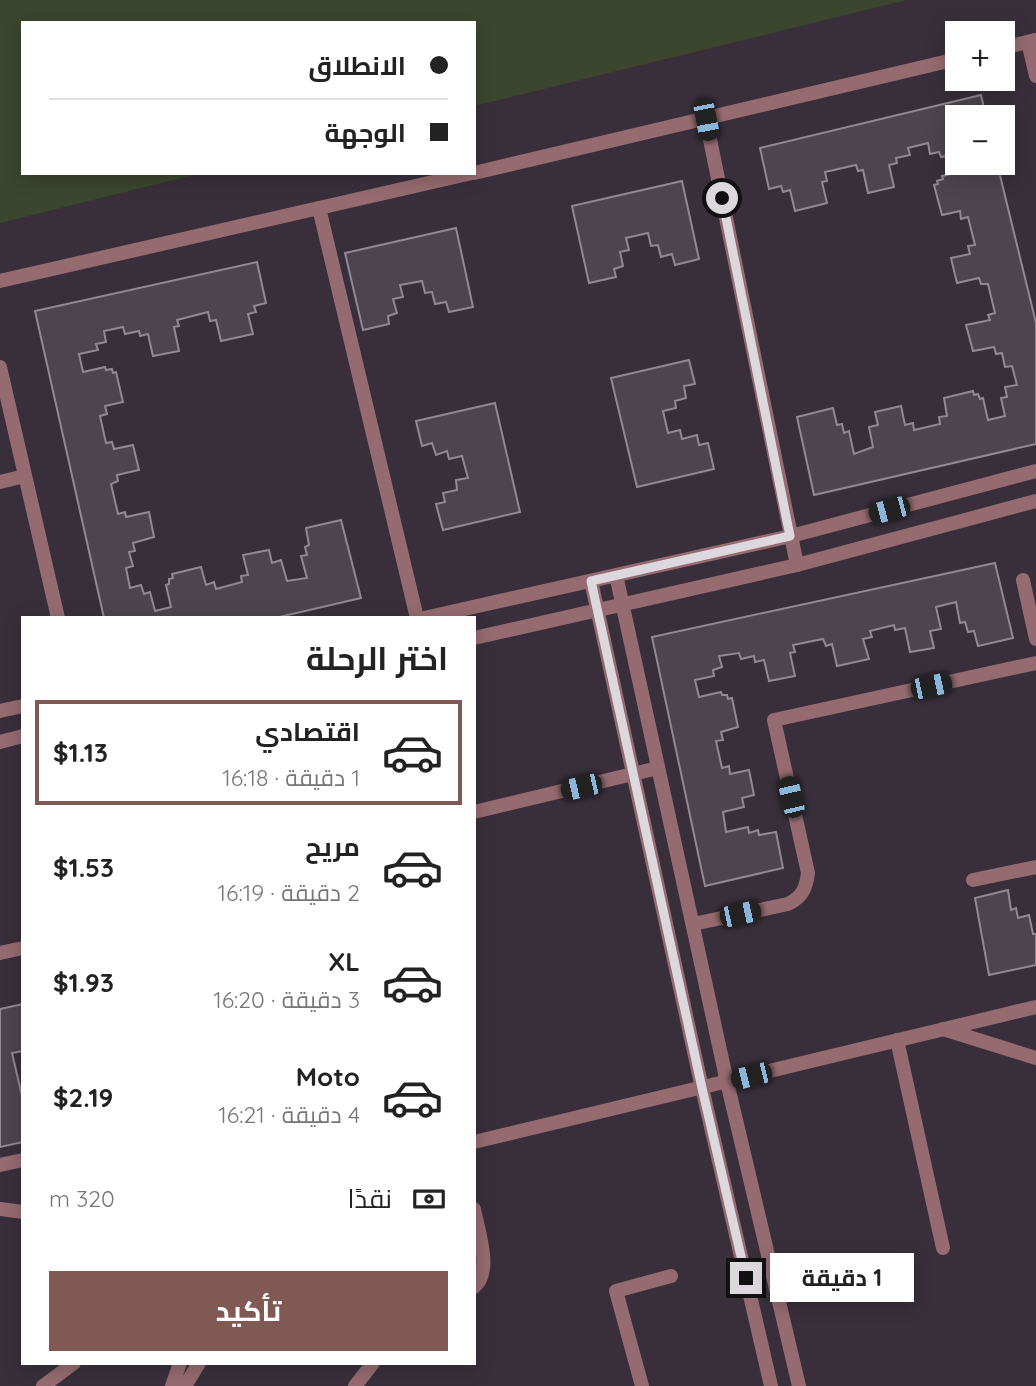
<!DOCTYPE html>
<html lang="ar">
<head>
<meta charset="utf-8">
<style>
	:root { --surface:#fff; --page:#f2f2f2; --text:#222; --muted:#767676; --line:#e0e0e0; --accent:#815954 }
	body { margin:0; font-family:Quicksand,Cairo,sans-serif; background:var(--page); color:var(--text); direction:rtl; height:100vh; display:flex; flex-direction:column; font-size:26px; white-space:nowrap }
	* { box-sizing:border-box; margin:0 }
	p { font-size:23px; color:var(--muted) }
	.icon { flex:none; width:38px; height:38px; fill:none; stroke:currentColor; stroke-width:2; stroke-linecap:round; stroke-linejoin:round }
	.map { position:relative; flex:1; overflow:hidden; direction:ltr }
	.panel { position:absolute; left:21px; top:616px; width:455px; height:749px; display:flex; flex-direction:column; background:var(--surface); border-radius:0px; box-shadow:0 4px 18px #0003; direction:rtl }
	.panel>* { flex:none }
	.hud { position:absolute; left:21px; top:21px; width:455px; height:154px; border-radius:0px; box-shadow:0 4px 18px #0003; direction:rtl; display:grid; align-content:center; height:154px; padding:0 28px; background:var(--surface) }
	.tools { position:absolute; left:945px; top:21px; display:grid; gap:14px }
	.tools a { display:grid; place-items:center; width:70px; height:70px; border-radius:0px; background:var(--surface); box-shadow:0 4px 18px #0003; font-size:35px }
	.end { position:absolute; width:32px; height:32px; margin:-16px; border:9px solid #ddd7de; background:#111; box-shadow:0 0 0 4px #111 }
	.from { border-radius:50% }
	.bubble { position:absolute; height:49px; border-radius:0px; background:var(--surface); box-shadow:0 4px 18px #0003; font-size:23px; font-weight:700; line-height:49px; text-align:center; direction:rtl }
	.car { position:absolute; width:21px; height:42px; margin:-21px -10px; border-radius:9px; box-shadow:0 0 5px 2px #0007; background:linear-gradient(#222 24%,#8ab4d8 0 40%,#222 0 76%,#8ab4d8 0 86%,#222 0) }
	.hud b { display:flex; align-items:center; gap:24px; height:66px; font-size:26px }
	.hud b+b { border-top:2px solid var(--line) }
	.hud i { width:18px; height:18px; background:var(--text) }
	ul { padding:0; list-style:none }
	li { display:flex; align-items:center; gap:21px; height:105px; margin:0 14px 10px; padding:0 14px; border:4px solid transparent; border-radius:0px }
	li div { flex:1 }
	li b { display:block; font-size:26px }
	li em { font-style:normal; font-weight:700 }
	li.selected { border-color:var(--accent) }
	li>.icon { width:63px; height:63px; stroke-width:1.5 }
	h2 { padding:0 28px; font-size:32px; line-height:84px }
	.pay { display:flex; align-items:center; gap:18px; height:77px; padding:0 28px; font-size:26px }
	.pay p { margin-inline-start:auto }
	.button { display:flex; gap:14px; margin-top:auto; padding:14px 28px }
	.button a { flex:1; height:80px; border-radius:0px; background:var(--accent); color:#fff; font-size:28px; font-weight:700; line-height:80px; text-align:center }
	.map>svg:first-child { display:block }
	.green { fill:#3c452e }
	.building { fill:#4e4450; stroke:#928794; stroke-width:2 }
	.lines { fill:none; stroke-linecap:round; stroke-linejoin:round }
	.service { stroke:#956b71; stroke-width:14 }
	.minor { stroke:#956b71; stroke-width:14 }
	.tertiary { stroke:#956b71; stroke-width:14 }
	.route { stroke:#ddd7de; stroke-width:9 }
</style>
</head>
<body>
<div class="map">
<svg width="1036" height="1386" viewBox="0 0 1036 1386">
	<rect width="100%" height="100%" fill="#382f3a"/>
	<polygon class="green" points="0,0 907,0 474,106 474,23 23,23 23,173 202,173 0,223"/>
	<g class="building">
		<polygon points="981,95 986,117 957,117 957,154 941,157 939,152 930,154 928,143 908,148 910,155 896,158 897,163 889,165 894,187 868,193 863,170 858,171 856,165 825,172 827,181 822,182 827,203 795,211 790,190 783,192 781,186 769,189 760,148"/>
		<polygon points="962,163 997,163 1036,323 1036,444 814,495 797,417 833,408 837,425 842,424 844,433 849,431 854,454 873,447 869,427 878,425 875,412 901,406 905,425 913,423 914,430 940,424 939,417 947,416 944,398 973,391 974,395 978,394 980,399 983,398 988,420 1005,416 1001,398 1007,397 1005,387 1017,385 1012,366 1005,367 1002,353 996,354 994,347 973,351 966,325 990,320 988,315 995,313 988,284 981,284 979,278 957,283 951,258 970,254 968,246 975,245 968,217 961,219 960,211 942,215 934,185 938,184 937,181 943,179 942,176 964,171"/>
		<polygon points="682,181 699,259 675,265 672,254 661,257 658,245 651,246 648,233 626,238 629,250 620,252 623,266 614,269 616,277 589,283 572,206"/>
		<polygon points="456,228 473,307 449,312 446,302 435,304 432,292 425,293 422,281 400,285 403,297 393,299 397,313 388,316 389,324 363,330 345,253"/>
		<polygon points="257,262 266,303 254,306 256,312 248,314 253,334 221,341 216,320 210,321 208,312 177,320 179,326 174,327 179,351 153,356 148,334 140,336 139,331 125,334 123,327 104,331 106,342 96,344 98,350 79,354 83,372 105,367 106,370 112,369 113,373 116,372 123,402 105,406 107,414 100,416 106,443 112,442 114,449 133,445 139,470 117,475 118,481 111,484 118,514 125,512 126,517 149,512 154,537 133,543 135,551 129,552 133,566 126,568 130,588 141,585 144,594 150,592 155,611 171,607 166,585 169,584 169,579 173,578 172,574 201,567 206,585 214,582 216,589 242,582 241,576 248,575 243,555 269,550 272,563 281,560 287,581 307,578 301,556 307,555 305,547 309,545 306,528 341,520 361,598 275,618 104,618 35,311"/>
		<polygon points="689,360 695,384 684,386 686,398 675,401 676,408 663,411 668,433 680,430 682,439 697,435 699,445 708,443 714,469 637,487 611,378"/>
		<polygon points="495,403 520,512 443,530 436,504 445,502 443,493 457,490 456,480 468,478 462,456 449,459 447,451 436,455 432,443 422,446 416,421"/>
		<polygon points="995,563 1013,638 978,646 974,631 968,632 965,622 960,623 956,602 936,607 941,629 930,631 934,648 910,652 905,628 895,630 894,625 870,631 872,637 863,639 869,659 837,666 832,644 826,646 823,639 793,645 795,652 790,653 795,676 769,681 764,660 755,662 754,656 741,659 739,653 719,656 722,667 713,670 714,676 695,680 699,697 721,692 722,695 727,695 728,699 732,698 738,727 721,732 723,740 716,741 722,768 729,766 730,774 749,770 754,795 742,798 744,807 723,812 726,832 748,827 749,833 758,830 759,835 776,832 783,868 705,886 652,637"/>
		<polygon points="1008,890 1011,910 1016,908 1018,918 1029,915 1033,934 1036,934 1036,965 989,975 975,898"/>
		<polygon points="23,1004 23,1051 12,1053 23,1100 23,1142 0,1147 0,1009"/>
	</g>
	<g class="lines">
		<g class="service">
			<polyline points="0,482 25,476"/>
			<polyline points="1023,580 1036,639"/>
			<polyline points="474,812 658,768"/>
			<polyline points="973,880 1036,867"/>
			<path d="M693 924 788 904C802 897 806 889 808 873L774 720 1036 663"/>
			<polyline points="0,953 23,948"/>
			<polyline points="897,1040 943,1248"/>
			<path d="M474 1209C478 1231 493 1272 474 1287"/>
			<polyline points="355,1386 373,1363"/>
			<polyline points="642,1386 616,1291 671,1276"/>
		</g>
		<g class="minor">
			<polyline points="1028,42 1036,76"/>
			<polyline points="1003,48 1035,40"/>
			<polyline points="706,120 797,565"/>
			<polyline points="474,173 957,59"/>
			<polyline points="319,208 417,618"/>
			<polyline points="0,281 472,173"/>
			<polyline points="0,367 58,618"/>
			<polyline points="0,711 23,706"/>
			<polyline points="0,742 23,736"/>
			<polyline points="943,1029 1036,1058"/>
			<polyline points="0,1165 23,1160"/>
			<polyline points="0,1209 23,1212"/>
			<polyline points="172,1386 180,1363"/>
			<polyline points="185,1386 199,1363"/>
		</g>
		<g class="tertiary">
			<polyline points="616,575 727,1082 799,1386"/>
			<polyline points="591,581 702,1088 771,1386"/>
			<polyline points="424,618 791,536 1036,471"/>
			<polyline points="474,638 797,565 1036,501"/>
			<polyline points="474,1142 1036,1007"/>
			<polyline points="43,1386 74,1363"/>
		</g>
	</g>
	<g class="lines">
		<polyline class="route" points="722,198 790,536 591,581 702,1088 746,1278"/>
	</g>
</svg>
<div class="tools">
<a>+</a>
<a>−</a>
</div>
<i class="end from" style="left:722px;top:198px"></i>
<i class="end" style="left:746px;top:1278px"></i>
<div class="bubble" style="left:770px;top:1253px;width:144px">1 دقيقة</div>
<i class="car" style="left:706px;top:120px;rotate:169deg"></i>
<i class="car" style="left:889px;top:510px;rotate:255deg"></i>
<i class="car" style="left:931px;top:686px;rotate:78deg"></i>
<i class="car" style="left:581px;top:787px;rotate:257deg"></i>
<i class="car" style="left:791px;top:797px;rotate:347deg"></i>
<i class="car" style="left:740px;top:914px;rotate:78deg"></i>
<i class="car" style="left:751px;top:1076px;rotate:256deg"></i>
<div class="hud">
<b><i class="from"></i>الانطلاق</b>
<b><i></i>الوجهة</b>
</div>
<section class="panel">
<h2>اختر الرحلة</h2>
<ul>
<li class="selected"><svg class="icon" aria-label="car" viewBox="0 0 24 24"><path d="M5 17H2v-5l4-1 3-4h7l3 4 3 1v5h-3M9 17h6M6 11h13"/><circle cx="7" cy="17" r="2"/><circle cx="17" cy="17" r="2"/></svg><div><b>اقتصادي</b><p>1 دقيقة · 16:18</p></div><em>$1.13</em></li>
<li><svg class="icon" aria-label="car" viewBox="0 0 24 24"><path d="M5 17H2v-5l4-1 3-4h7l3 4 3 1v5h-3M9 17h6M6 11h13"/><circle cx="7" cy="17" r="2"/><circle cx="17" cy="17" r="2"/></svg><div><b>مريح</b><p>2 دقيقة · 16:19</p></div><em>$1.53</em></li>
<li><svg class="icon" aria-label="car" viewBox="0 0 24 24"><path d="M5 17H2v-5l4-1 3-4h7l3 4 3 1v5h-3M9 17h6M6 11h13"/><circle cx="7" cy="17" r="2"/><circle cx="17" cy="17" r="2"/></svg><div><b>XL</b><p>3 دقيقة · 16:20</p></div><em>$1.93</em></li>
<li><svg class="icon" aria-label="car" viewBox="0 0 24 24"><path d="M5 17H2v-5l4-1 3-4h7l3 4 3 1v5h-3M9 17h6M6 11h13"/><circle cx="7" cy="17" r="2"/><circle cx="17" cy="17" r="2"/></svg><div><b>Moto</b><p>4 دقيقة · 16:21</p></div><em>$2.19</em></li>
</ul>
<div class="pay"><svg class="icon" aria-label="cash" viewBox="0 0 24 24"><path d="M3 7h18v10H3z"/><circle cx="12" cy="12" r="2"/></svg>نقدًا<p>320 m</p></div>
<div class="button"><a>تأكيد</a></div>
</section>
</div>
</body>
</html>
